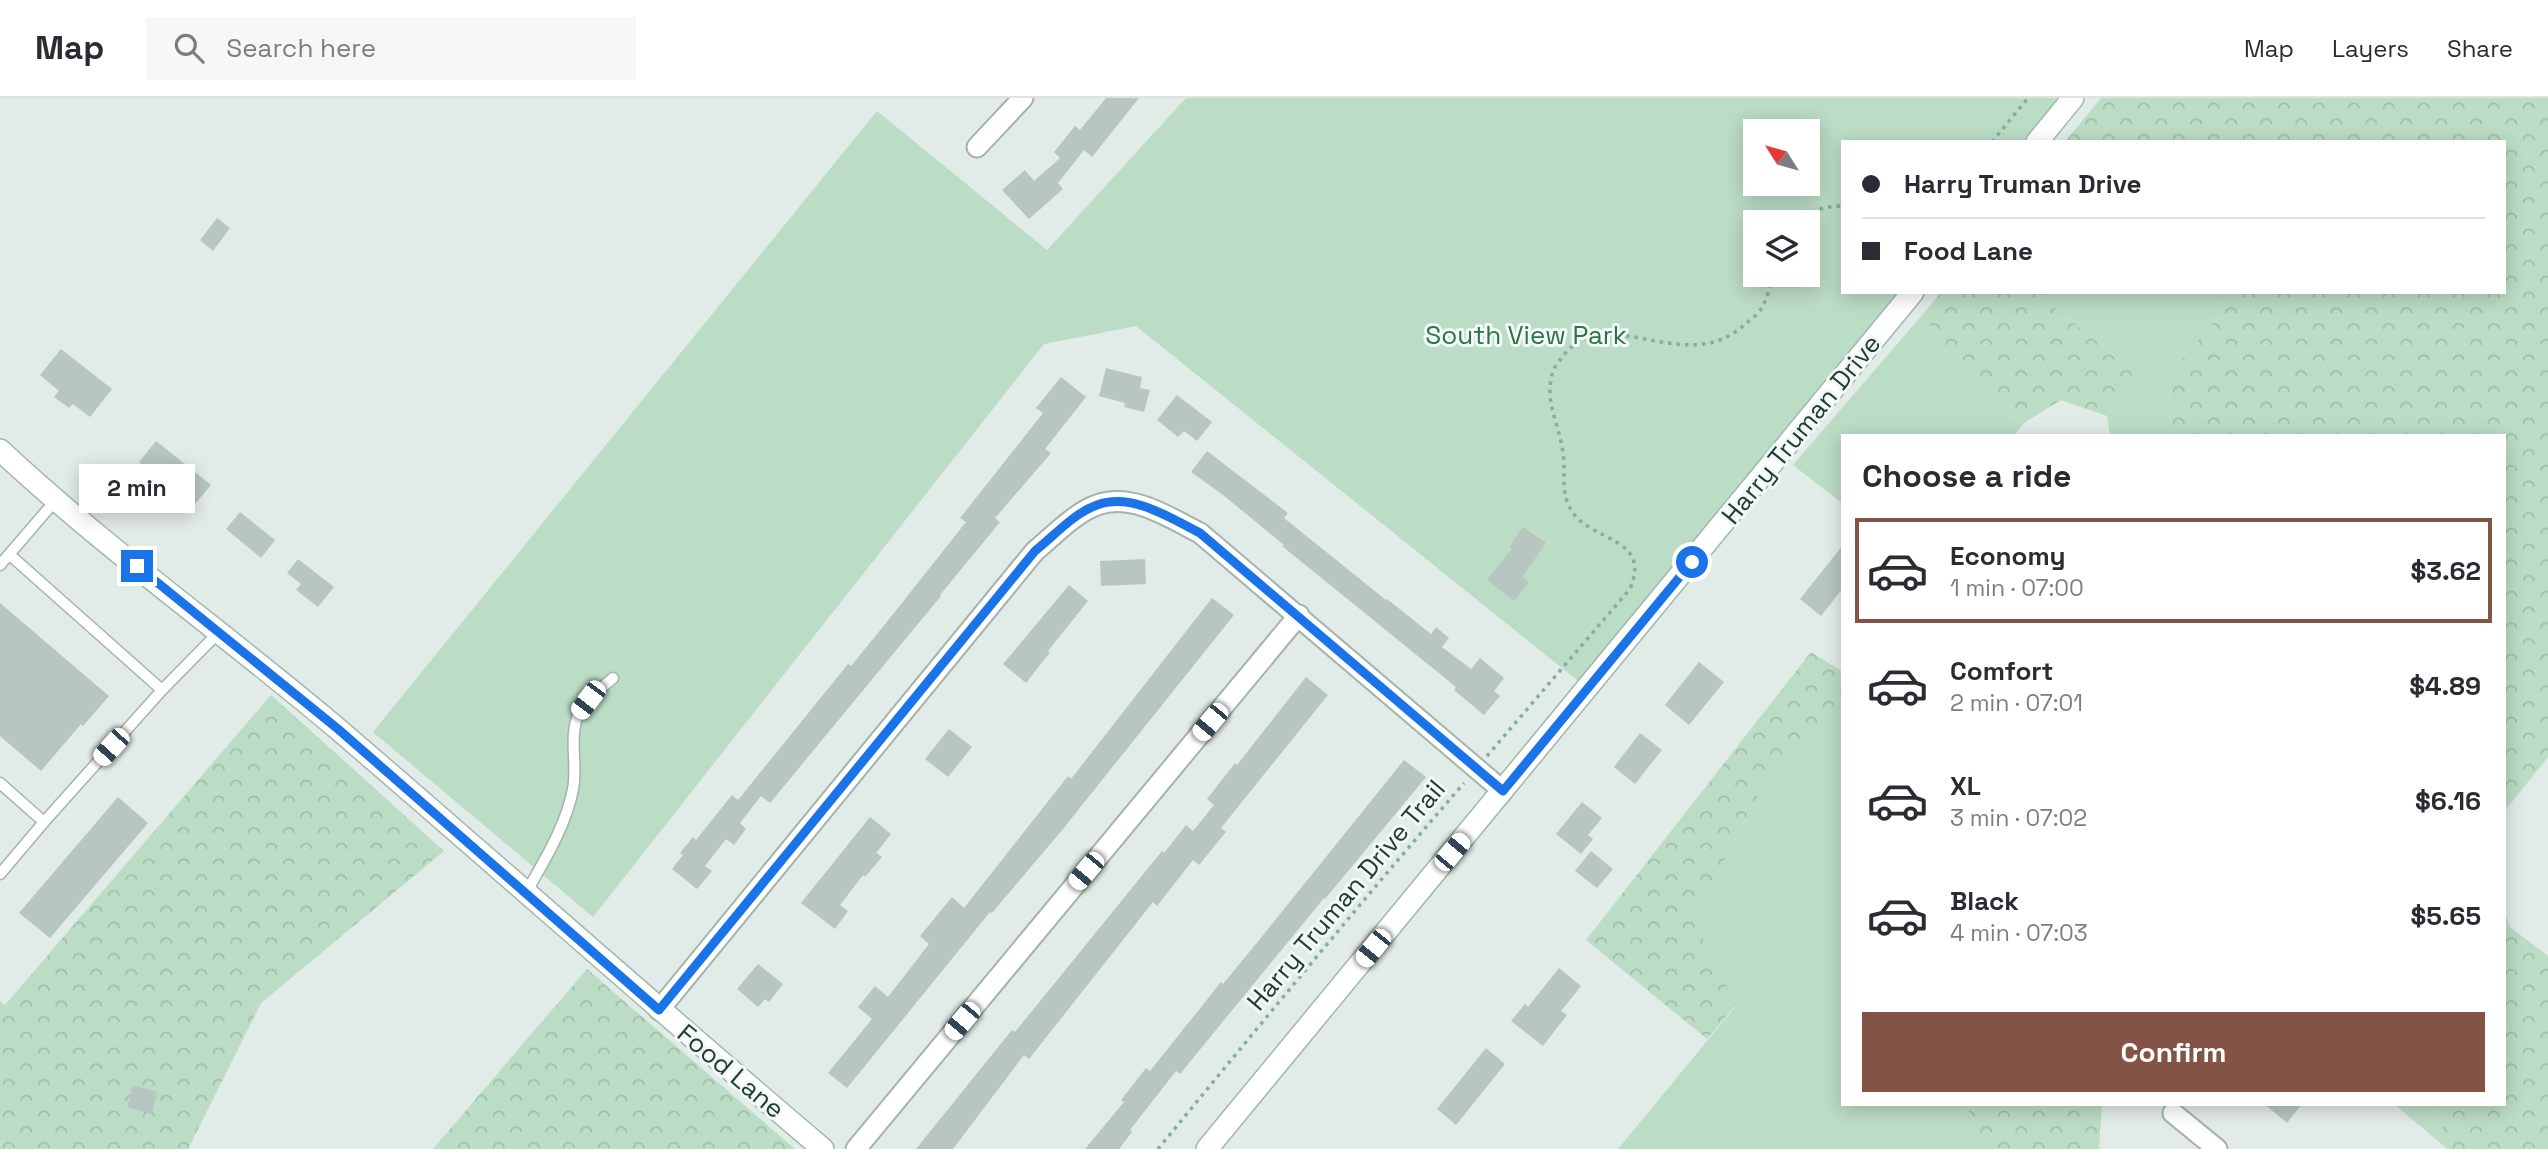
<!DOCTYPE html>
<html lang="en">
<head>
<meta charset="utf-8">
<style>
	:root { --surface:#fff; --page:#f7f7f7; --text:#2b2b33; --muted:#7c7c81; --line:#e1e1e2; --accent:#835446 }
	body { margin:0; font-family:"Space Grotesk",sans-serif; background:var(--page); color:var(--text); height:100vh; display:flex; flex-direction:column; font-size:26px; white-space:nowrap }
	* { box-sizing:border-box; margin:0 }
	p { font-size:23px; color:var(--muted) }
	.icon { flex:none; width:38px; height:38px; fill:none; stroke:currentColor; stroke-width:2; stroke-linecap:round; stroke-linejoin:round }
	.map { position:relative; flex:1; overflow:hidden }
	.side { position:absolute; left:1841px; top:336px; width:665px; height:672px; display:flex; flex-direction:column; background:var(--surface); border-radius:0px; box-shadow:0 4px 18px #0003 }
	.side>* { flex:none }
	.guide { position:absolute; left:1841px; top:42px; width:665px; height:154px; border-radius:0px; box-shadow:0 4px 18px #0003; display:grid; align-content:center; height:154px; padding:0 21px; background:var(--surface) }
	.needle { width:46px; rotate:307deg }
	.fabs { position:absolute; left:1743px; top:21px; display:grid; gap:14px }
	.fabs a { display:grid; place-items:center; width:77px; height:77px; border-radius:0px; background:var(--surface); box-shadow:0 4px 18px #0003; font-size:35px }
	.end { position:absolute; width:32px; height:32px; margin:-16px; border:9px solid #1a73e8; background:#fff; box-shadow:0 0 0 4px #fff }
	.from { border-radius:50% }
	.bubble { position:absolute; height:49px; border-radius:0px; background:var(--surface); box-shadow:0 4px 18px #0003; font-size:23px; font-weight:800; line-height:49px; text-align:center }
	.car { position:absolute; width:21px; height:42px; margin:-21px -10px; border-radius:9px; box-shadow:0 0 5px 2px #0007; background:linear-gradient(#fff 24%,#345 0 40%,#fff 0 76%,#345 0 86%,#fff 0) }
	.guide b { display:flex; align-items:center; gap:24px; height:66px; font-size:26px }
	.guide b+b { border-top:2px solid var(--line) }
	.guide i { width:18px; height:18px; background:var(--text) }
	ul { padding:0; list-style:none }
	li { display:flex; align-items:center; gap:21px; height:105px; margin:0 14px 10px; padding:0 7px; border:4px solid transparent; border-radius:0px }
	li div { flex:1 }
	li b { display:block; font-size:26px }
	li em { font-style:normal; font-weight:800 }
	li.current { border-color:var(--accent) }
	li>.icon { width:63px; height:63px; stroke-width:1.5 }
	h2 { padding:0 21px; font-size:32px; line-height:84px }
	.button { display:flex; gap:14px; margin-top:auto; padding:14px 21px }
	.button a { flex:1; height:80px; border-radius:0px; background:var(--accent); color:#fff; font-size:28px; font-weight:800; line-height:80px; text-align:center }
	header { display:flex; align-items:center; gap:42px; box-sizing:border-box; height:98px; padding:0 35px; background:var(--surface); border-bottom:2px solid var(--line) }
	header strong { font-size:33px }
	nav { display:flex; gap:38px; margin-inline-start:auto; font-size:24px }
	.search { width:490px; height:63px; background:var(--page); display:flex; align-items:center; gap:18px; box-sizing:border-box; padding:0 24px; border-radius:0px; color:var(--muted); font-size:26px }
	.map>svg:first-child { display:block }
	.green { fill:#bbdcc5; fill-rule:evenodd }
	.forest { fill:url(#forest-crowns) }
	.building { fill:#b7c6c0 }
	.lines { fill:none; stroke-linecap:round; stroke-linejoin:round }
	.lane-casing { stroke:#a4b3ae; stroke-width:13 }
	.street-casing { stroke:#a4b3ae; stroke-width:23 }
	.secondary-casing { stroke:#a0b7af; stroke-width:24 }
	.path { stroke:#83aea2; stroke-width:3.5; stroke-dasharray:3.5 5; stroke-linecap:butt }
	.lane { stroke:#fff; stroke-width:10 }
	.street { stroke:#fff; stroke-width:19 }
	.secondary { stroke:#fff; stroke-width:21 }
	.route { stroke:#1a73e8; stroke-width:9 }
	.labels { text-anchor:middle; stroke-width:6; stroke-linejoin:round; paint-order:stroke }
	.park-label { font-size:26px; fill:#2d724a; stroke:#f2f8f5 }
	.street-label { font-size:26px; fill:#223c36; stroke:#f2f8f5 }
</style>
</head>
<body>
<header>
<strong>Map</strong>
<div class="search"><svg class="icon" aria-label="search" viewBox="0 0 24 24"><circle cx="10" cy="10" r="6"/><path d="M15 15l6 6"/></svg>Search here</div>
<nav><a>Map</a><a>Layers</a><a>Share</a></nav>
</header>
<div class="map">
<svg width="2548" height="1051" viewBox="0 0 2548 1051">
	<defs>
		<pattern id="forest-crowns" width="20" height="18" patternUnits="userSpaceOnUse" patternTransform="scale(1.75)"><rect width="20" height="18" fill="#bbdcc5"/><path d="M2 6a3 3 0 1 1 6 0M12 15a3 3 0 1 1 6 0" fill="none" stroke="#a0beaa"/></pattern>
	</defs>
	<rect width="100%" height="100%" fill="#e1ebe7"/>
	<g class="green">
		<path d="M1186 0H2073L2037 44H1843V194H1913L1587 590 1136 228 1044 246 593 819 373 634 877 13 1047 152ZM1755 33H1808V86H1755ZM1755 124H1808V177H1755Z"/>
		<polygon points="2043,194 2219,194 2219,218 2169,277 2171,338 2110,338 2107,318 2134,274 2043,200"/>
		<polygon points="1923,216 1960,279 2024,325 2013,338 1843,338 1843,406 1793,367"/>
		<polygon points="1843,610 1843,1006 1966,1006 1985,1051 1618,1051 1736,908 1694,822 1774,666"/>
		<polygon points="2394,1006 2439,1006 2444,1048"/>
	</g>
	<g class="forest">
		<polygon points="2101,0 2548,0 2548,659 2504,714 2504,338 2171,338 2169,277 2219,218 2219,194 2504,194 2504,44 2065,44"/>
		<polygon points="1941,194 2043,194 2043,200 2134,274 2107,318 2061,302 2024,325 1960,279 1923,216"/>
		<polygon points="1811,554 1843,574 1843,610 1774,666 1694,822 1736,907 1707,941 1586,842"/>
		<polygon points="271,597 444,753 261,905 188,1051 0,1051 0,903 5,907"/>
		<polygon points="2504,813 2510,829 2548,858 2548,1051 2447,1051 2444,1048 2439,1006 2504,1006"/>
		<polygon points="587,871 795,1051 433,1051"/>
		<polygon points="1966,1006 2102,1006 2099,1051 1985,1051"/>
	</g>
	<g class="building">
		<polygon points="1106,0 1139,0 1092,59 1084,52 1058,85 1063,91 1029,121 1002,92 1025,72 1034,83 1060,60 1054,54 1075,28 1080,32"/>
		<polygon points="217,120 230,130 213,153 200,142"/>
		<polygon points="61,251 112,291 90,319 73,306 69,310 54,299 59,293 40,277"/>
		<polygon points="1106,270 1142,279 1140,290 1150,292 1144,314 1124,309 1125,305 1099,298"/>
		<polygon points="1061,279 1086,299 1045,351 1051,355 995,420 1000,424 940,497 941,498 770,705 761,698 740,725 746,731 734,747 726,741 705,768 712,773 697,791 672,771 683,757 680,755 693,739 696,742 732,697 738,702 848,566 851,568 886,525 966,424 960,420 1043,315 1036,310"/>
		<polygon points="1177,297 1212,324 1197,343 1184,333 1178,339 1157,322"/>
		<polygon points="156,343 211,387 194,407 139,364"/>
		<polygon points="1207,353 1288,415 1284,420 1386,502 1387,501 1431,536 1436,529 1449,540 1442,549 1471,571 1480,560 1504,580 1494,593 1500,598 1484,617 1454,592 1456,589 1282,448 1284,447 1223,397 1191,374"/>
		<polygon points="240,414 275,442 261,460 226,431"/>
		<polygon points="1523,429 1546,445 1522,479 1529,484 1514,503 1487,482 1512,451 1509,449"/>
		<polygon points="1843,447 1843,490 1821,518 1800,501"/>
		<polygon points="298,461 334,489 318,509 296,492 301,486 287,475"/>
		<polygon points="1145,461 1146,486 1101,488 1100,463"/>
		<polygon points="1069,487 1088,503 1048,553 1050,554 1026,585 1003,566"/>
		<polygon points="1212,500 1234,517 1063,731 992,815 990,814 847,990 828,975 872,921 858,909 875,888 888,899 929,846 920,838 952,799 964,810 1068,678 1071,681"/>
		<polygon points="0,505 109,598 83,628 81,626 41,673 0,638"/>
		<polygon points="1699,564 1724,584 1689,627 1665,607"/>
		<polygon points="1306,579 1328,597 1221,730 1226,734 1199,767 1193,762 1157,808 1153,804 1029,961 1024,957 953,1051 916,1051 978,974 1012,932 1015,934 1162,753 1164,755 1186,727 1193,733 1214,707 1207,701 1235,665 1237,667"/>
		<polygon points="949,631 972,649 948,679 925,661"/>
		<polygon points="1640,635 1662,652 1635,686 1614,669"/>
		<polygon points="1404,662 1426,679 1402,708 1325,801 1324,800 1180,976 1176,973 1130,1032 1132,1034 1119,1051 1085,1051 1124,1004 1121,1002 1146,970 1150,973 1221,884 1223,886 1260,841"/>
		<polygon points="118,699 148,725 50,840 19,815"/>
		<polygon points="1582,704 1602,720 1588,737 1593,741 1581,756 1556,736"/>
		<polygon points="870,719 891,736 876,755 882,759 865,779 863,777 840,807 848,813 835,831 801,805"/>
		<polygon points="1591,753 1613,771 1597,790 1575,773"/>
		<polygon points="758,866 783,886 769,904 765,901 758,909 737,891"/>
		<polygon points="1559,870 1581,888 1561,913 1567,917 1543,948 1511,923 1525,906 1528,909"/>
		<polygon points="1486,950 1505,966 1456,1027 1437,1011"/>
		<polygon points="133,987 157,994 152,1016 127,1009"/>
		<polygon points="2264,1006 2302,1006 2287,1025"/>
	</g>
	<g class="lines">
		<g class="lane-casing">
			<g id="lane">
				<polyline points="10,457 162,592"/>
				<polyline points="0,467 55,403"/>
				<polyline points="0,685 44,724 162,592 219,534"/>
				<polyline points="0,776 44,724"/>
				<path d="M526 795C544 763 566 728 573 691 578 667 568 638 579 615 585 601 602 590 613 580"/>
			</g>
		</g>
		<g class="street-casing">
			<g id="street">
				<polyline points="977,49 1023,0"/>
				<path d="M659 912 1035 453C1052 439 1076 414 1097 407 1132 394 1170 420 1200 435L1503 693"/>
				<polyline points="2173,1015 2217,1051"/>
				<polyline points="856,1051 1299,517"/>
			</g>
		</g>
		<g class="secondary-casing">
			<g id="secondary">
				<polyline points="2037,44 2073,0"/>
				<path d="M0 352C107 452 227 537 339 632 501 771 660 913 823 1051"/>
				<polyline points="1207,1051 1913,194"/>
			</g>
		</g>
		<g class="path">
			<polyline points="1992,44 2028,0"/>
			<path d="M1798 124C1808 112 1828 108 1843 108"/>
			<path d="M1487 658 1630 491C1652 438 1591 445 1571 412 1560 393 1566 375 1563 355 1560 327 1542 300 1554 271 1556 267 1560 262 1563 258 1607 201 1686 282 1745 226 1750 222 1757 217 1761 211 1767 202 1770 187 1775 177"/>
			<path d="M1158 1051C1259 928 1360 805 1464 685"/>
		</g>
		<use href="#lane" class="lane"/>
		<use href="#street" class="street"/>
		<use href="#secondary" class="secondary"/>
	</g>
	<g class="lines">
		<path class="route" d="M137 468 338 631 659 912 1035 453C1054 438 1074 415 1097 407 1132 394 1170 420 1200 435L1503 693 1692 464"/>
	</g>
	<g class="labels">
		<g class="park-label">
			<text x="1526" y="246">South View Park</text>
		</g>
		<g class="street-label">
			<text transform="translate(1801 331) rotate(-51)" y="9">Harry Truman Drive</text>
			<text transform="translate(1346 797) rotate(-50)" y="9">Harry Truman Drive Trail</text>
			<text transform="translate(731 973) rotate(40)" y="9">Food Lane</text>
		</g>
	</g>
</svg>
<div class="fabs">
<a><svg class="needle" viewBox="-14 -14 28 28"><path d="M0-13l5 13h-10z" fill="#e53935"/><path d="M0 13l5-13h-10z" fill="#7c7c81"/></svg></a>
<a><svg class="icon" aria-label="layers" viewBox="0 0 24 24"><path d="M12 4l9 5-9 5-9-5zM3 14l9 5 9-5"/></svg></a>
</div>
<i class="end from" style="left:1692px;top:464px"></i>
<i class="end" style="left:137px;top:468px"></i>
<div class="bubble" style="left:79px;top:366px;width:116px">2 min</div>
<i class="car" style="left:588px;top:602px;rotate:217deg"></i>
<i class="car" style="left:1210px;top:624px;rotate:220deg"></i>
<i class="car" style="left:111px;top:649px;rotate:222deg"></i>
<i class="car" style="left:1452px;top:754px;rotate:40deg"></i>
<i class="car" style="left:1086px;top:773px;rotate:220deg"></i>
<i class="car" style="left:1373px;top:850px;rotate:219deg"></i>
<i class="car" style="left:962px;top:923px;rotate:220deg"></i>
<div class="guide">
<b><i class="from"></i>Harry Truman Drive</b>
<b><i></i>Food Lane</b>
</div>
<section class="side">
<h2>Choose a ride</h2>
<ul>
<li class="current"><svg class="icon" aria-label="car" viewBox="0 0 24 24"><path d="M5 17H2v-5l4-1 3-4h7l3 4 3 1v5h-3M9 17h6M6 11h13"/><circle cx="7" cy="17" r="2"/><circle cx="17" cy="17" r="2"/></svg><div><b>Economy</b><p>1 min · 07:00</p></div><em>$3.62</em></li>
<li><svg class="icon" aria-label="car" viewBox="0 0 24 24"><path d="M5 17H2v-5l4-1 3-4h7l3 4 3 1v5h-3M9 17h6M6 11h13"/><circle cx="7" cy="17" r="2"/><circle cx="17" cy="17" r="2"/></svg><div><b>Comfort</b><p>2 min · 07:01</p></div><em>$4.89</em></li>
<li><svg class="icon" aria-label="car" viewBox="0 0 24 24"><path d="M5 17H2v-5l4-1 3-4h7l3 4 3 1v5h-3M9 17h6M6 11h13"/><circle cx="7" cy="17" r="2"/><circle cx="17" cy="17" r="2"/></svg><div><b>XL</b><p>3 min · 07:02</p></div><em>$6.16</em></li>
<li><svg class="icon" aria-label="car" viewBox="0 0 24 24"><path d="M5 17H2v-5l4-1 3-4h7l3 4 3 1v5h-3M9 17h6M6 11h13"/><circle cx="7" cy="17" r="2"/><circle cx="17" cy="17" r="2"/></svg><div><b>Black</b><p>4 min · 07:03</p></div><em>$5.65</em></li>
</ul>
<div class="button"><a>Confirm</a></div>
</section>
</div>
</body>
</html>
